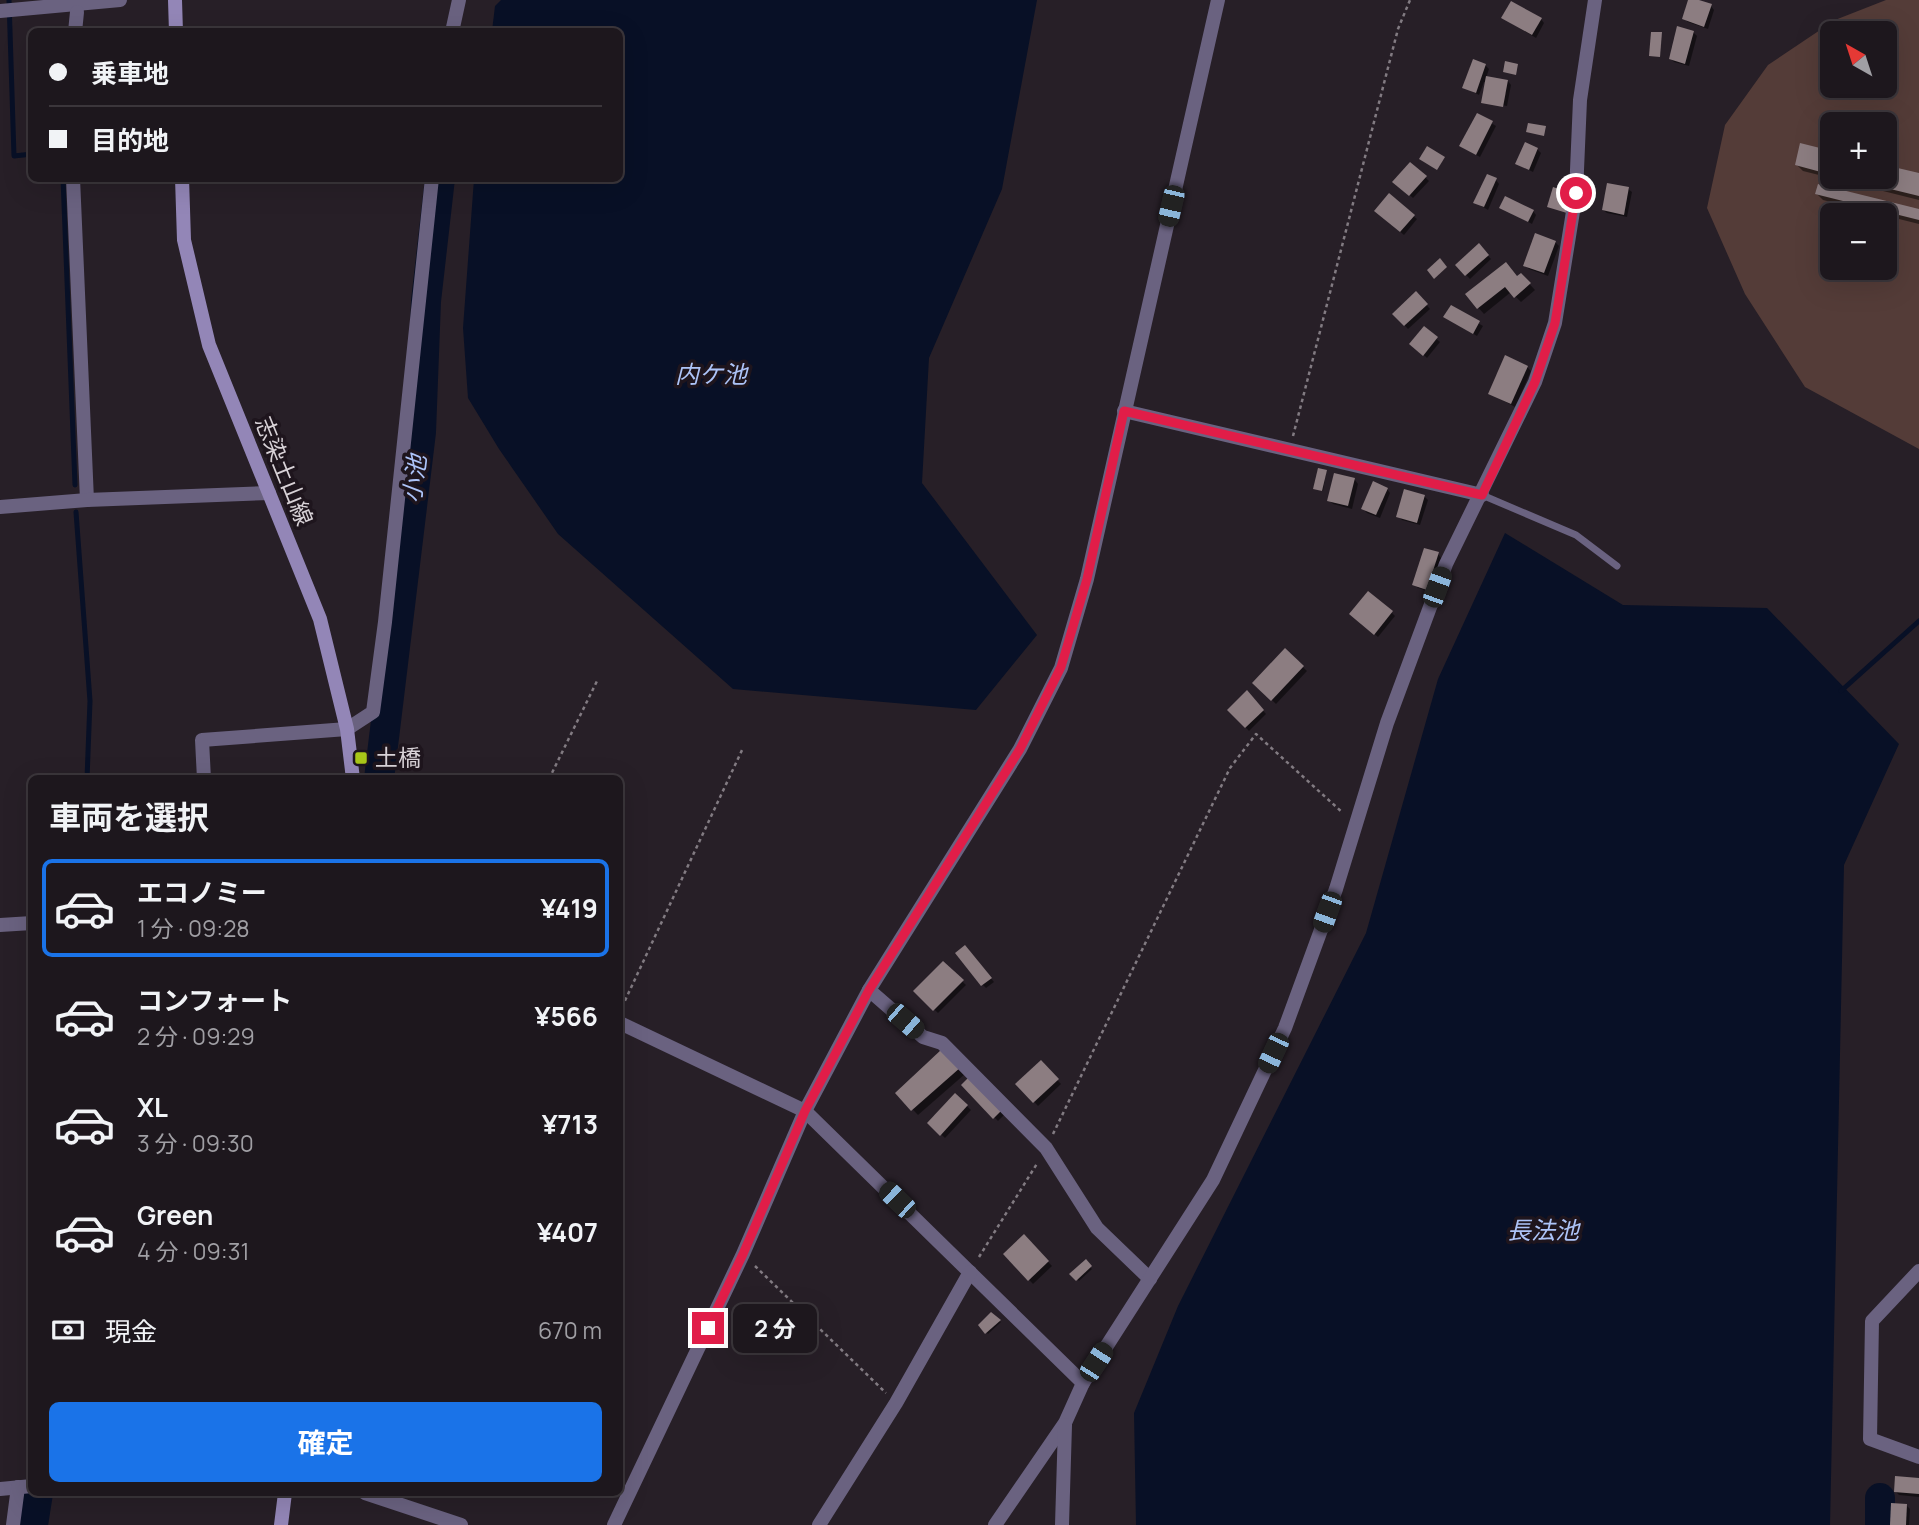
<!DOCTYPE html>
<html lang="ja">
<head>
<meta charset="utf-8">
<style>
	:root { --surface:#1d171d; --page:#252026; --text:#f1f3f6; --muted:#a09fa4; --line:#3b363b; --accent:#1a73e8 }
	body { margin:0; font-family:Manrope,"Noto Sans JP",sans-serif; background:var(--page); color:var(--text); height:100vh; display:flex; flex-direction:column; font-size:26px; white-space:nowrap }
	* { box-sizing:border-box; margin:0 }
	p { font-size:23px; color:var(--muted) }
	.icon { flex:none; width:38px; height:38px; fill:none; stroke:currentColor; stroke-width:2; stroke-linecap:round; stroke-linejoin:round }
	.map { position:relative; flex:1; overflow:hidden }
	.sheet { position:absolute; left:28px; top:775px; width:595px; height:721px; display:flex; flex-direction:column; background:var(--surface); border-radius:10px; box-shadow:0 7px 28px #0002,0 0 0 2px var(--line) }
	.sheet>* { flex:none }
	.guide { position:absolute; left:28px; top:28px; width:595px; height:154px; border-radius:10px; box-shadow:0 7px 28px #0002,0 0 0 2px var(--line); display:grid; align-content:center; height:154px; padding:0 21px; background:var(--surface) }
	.needle { width:46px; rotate:321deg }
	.buttons { position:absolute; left:1820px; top:21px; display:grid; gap:14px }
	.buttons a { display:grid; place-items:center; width:77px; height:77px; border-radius:10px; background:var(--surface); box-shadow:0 7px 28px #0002,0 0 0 2px var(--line); font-size:35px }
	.end { position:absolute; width:32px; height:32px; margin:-16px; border:9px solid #e11d48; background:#fff; box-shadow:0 0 0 4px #fff }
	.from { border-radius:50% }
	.bubble { position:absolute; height:49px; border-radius:10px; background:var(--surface); box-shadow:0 7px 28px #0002,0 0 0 2px var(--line); font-size:23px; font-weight:700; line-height:49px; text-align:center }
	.car { position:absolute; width:21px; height:42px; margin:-21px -10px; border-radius:9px; box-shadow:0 0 5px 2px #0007; background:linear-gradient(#222 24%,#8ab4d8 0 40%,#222 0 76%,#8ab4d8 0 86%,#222 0) }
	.guide b { display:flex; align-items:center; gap:24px; height:66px; font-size:26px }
	.guide b+b { border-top:2px solid var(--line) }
	.guide i { width:18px; height:18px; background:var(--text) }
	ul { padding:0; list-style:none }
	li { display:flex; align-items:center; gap:21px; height:98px; margin:0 14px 10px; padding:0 7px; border:4px solid transparent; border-radius:10px }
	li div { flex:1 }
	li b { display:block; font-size:26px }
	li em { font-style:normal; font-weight:700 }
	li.selected { border-color:var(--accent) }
	li>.icon { width:63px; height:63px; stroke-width:1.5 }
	h2 { padding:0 21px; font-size:32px; line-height:84px }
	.pay { display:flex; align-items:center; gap:18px; height:77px; padding:0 21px; font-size:26px }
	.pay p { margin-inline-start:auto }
	.primary-button { display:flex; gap:14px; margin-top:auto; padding:14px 21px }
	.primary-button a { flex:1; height:80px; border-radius:10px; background:var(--accent); color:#fff; font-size:28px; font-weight:700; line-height:80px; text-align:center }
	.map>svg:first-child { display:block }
	.green { fill:#543c38; fill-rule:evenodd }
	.water { fill:#081026 }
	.shadow { fill:#0007 }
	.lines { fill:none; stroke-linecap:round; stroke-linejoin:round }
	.stream { stroke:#081026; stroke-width:5 }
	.river { stroke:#081026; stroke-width:30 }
	.building { fill:#8c7d81 }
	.path { stroke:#827b82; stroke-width:2.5; stroke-dasharray:3.5 3.5; stroke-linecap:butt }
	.service { stroke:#6a6280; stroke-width:7 }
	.minor { stroke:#6a6280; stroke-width:14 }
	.secondary { stroke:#9386b7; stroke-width:14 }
	.route { stroke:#e11d48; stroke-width:9 }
	.poi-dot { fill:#a9c719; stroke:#1e151d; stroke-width:2.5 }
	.labels { text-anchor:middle; stroke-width:7; stroke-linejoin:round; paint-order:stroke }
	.street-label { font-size:23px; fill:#d8d2d7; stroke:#1e151d }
	.poi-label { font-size:23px; fill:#d8d2d7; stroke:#1e151d; text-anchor:start }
	.water-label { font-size:24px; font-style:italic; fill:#adc4f8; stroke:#1e151d }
</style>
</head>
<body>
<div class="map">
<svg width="1919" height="1525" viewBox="0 0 1919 1525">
	<rect width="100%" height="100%" fill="#271f27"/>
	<path class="green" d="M1886 0H1919V449L1805 387 1745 294 1707 208 1725 125 1768 65 1835 20ZM1832 33H1885V86H1832ZM1832 124H1885V177H1832ZM1832 215H1885V268H1832Z"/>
	<g class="water">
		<polygon points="501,0 1037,0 1002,189 929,358 922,483 1037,635 976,710 733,689 558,534 499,449 468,398 463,328 474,179 620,178 620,32 492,31 495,6"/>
		<polygon points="1505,533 1623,605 1767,608 1899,744 1844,865 1830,1525 1136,1525 1134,1413 1178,1306 1366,933 1438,679"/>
	</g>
	<g class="shadow">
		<polygon points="1690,0 1711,6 1714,10 1708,29 1688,22 1684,19"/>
		<polygon points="1503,18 1541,19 1544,23 1536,38"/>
		<polygon points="1693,32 1697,36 1689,66 1674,62 1671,59"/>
		<polygon points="1485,65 1489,69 1486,78 1508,81 1511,85 1507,106 1482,102 1486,82 1484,82 1479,95 1464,87"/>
		<polygon points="1478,115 1496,126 1480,157 1465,149"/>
		<polygon points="1802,146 1832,153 1832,177 1885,177 1885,166 1919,175 1919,200 1803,171 1797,165"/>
		<polygon points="1537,149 1541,153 1533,172 1517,164"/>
		<polygon points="1411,164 1429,181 1413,198 1395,182"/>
		<polygon points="1496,180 1499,184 1488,210 1475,202"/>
		<polygon points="1628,189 1632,192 1627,217 1607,213 1603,210"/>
		<polygon points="1817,194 1919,211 1919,224 1823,200"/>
		<polygon points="1501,207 1533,211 1536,215 1532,224"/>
		<polygon points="1376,211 1413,216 1417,219 1404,235"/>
		<polygon points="1555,242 1559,246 1548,276 1529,269 1525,265"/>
		<polygon points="1479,246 1491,259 1470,279 1457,265"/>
		<polygon points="1521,275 1535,290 1521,302 1511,292 1484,314 1467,295"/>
		<polygon points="1416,293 1430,309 1408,329 1394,314"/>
		<polygon points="1451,307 1483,326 1477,336 1446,317"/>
		<polygon points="1424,328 1440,342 1427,358 1415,347"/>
		<polygon points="1527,367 1531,371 1515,407 1490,393"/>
		<polygon points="1326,472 1323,491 1316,489"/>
		<polygon points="1336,475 1355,480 1358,484 1352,509 1333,504 1329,500"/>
		<polygon points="1387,489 1390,493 1380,518 1367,513 1363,509"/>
		<polygon points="1424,496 1428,500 1420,525 1402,520 1398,516"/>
		<polygon points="1438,554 1441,558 1431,592 1418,588 1414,584"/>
		<polygon points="1392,613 1395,616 1378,637 1355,617"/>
		<polygon points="1285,650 1307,671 1276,704 1254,683"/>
		<polygon points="1247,693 1266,714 1249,731 1229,710"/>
		<polygon points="969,951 994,982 986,988 983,985"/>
		<polygon points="943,963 966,985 938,1013 915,991"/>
		<polygon points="942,1051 965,1074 918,1115 897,1093"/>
		<polygon points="1041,1063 1061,1084 1038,1106 1018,1084"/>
		<polygon points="963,1085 1006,1113 998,1121"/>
		<polygon points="955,1095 971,1110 945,1138 929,1123"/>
		<polygon points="1024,1236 1052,1266 1033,1284 1005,1254"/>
		<polygon points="1085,1262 1092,1269 1079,1281 1072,1274"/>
		<polygon points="992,1315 1001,1322 988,1334 980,1325"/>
		<polygon points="1919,1480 1919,1497 1899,1495 1896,1492"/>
		<polygon points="1906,1505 1910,1509 1909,1525 1892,1525"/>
	</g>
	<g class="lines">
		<g class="stream">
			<polyline points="9,0 14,156 32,154"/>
			<polyline points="63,178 75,485"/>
			<polyline points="76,512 90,701 87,779"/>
			<polyline points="1841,691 1919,621"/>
		</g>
		<g class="river">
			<polyline points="379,779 421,432 426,301 440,178"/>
			<polyline points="33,1525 38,1493"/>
			<polyline points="1880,1525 1880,1498"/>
		</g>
	</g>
	<g class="building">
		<polygon points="1688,0 1699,0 1712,4 1704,27 1682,19"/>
		<polygon points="1511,1 1542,18 1532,35 1501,18"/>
		<polygon points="1677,26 1694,31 1685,64 1669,59"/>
		<polygon points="1651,32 1662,32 1660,57 1649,56"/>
		<polygon points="1473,59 1486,64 1476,93 1462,88"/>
		<polygon points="1505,61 1518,64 1516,75 1503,72"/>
		<polygon points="1486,76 1508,80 1503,107 1481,103"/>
		<polygon points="1477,113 1493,121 1476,155 1459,146"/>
		<polygon points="1528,123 1546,126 1544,136 1526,132"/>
		<polygon points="1525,142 1538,148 1529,170 1515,164"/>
		<polygon points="1800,143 1832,151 1832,175 1795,165"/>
		<polygon points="1427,146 1445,157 1437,170 1419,159"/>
		<polygon points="1410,162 1427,176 1409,196 1392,182"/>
		<polygon points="1885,165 1919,173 1919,196 1845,178 1885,177"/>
		<polygon points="1487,174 1497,178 1484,207 1473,203"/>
		<polygon points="1607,183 1629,187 1624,215 1602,210"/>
		<polygon points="1818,184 1919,209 1919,220 1815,194"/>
		<polygon points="1553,187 1573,194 1567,213 1547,207"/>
		<polygon points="1389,193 1415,215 1400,232 1374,211"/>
		<polygon points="1505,196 1534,210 1528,222 1499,208"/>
		<polygon points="1535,233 1556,241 1544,273 1523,266"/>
		<polygon points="1479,243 1489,255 1465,276 1455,265"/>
		<polygon points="1440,258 1447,267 1434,279 1427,270"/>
		<polygon points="1506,262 1517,276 1521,273 1531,283 1514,298 1505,287 1477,309 1465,294"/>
		<polygon points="1416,291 1428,304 1404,326 1392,314"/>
		<polygon points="1451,305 1480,321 1473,334 1443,317"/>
		<polygon points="1424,326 1438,337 1423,356 1409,344"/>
		<polygon points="1505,355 1528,366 1511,404 1488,394"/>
		<polygon points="1318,468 1327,470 1322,491 1313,489"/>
		<polygon points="1334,473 1355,478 1348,506 1327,501"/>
		<polygon points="1373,481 1388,488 1376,515 1361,509"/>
		<polygon points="1404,489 1425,495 1417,523 1396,517"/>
		<polygon points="1424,548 1439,552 1427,590 1412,585"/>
		<polygon points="1368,591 1393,611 1374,635 1349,614"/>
		<polygon points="1285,648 1304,666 1271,701 1252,683"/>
		<polygon points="1247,690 1264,710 1245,728 1227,710"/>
		<polygon points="965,945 992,978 981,986 955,953"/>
		<polygon points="943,961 964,980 933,1011 913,991"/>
		<polygon points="942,1049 961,1067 911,1111 895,1093"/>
		<polygon points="1041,1060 1059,1079 1033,1103 1015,1084"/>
		<polygon points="972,1074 1004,1108 993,1119 961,1085"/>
		<polygon points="955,1093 968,1105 940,1136 927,1123"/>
		<polygon points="1024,1234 1049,1261 1028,1281 1003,1254"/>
		<polygon points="1086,1259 1092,1266 1076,1281 1069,1274"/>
		<polygon points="991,1312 1001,1320 985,1334 978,1325"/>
		<polygon points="1895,1476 1919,1478 1919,1494 1894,1492"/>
		<polygon points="1891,1503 1907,1504 1906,1525 1890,1525"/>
	</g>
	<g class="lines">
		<g class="path">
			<polyline points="1293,436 1398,29 1410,0"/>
			<polyline points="549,779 598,679"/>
			<polyline points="622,1007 743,748"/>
			<polyline points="1053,1134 1230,768 1256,734 1343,813"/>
			<polyline points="979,1257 1038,1162"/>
			<polyline points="755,1266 886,1393"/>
		</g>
		<polyline class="service" points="1482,495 1576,535 1617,566"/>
		<g class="minor">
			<polyline points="0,11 120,0"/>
			<polyline points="75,32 77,12"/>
			<polyline points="452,32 459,0"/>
			<polyline points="73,178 87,500"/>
			<polyline points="1124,411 1482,495"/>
			<polyline points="0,507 87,500 269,493"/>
			<polyline points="204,779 202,740 347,729 373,712 385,622 432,178"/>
			<polyline points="0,925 32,923"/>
			<polyline points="869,990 923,1037 942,1043 1046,1148 1097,1228 1150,1279"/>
			<polyline points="620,1023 805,1111 1083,1383"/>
			<polyline points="1919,1271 1872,1321 1870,1439 1919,1457"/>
			<polyline points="0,1489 32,1486"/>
			<polyline points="365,1493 461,1525"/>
			<polyline points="13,1525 18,1487"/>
			<polyline points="614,1525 743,1254 805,1111 869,990 1020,749 1061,668 1087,579 1218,0"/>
			<polyline points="819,1525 896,1403 970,1272"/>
			<polyline points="995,1525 1065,1423 1083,1383 1213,1180 1285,1028 1336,889 1387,723 1446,564 1535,382 1555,323 1576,193 1580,100 1595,0"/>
			<polyline points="1062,1525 1065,1425"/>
		</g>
		<g class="secondary">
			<polyline points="175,0 176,32"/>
			<polyline points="182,178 184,240 209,345 320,619 347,729 353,779"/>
			<polyline points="281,1525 285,1493"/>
		</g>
	</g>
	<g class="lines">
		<polyline class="route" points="708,1328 743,1254 805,1111 869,990 1020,749 1061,667 1087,579 1124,411 1482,495 1535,382 1555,323 1576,193"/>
	</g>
	<rect class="poi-dot" x="354" y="751" width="14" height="14" rx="3.5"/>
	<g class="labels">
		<g class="street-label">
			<text transform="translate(284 471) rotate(68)" y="8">志染土山線</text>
		</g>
		<g class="poi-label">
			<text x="375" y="766">土橋</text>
		</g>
		<g class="water-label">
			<text x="711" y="383">内ケ池</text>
			<text transform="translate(415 479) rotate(-83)" y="8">小池</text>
			<text x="1543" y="1239">長法池</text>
		</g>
	</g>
</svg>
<div class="buttons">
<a><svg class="needle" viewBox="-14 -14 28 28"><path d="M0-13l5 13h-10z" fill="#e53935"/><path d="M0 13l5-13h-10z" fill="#a09fa4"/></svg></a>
<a>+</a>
<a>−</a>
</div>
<i class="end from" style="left:1576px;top:193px"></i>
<i class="end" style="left:708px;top:1328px"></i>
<div class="bubble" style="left:733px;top:1304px;width:84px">2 分</div>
<i class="car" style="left:1171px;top:206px;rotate:193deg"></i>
<i class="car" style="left:1437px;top:587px;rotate:20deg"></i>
<i class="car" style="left:1327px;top:912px;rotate:200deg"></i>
<i class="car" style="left:905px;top:1021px;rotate:131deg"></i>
<i class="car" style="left:1273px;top:1053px;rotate:205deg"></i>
<i class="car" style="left:897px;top:1200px;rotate:314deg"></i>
<i class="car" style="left:1096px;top:1362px;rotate:33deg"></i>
<div class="guide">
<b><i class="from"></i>乗車地</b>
<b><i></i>目的地</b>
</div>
<section class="sheet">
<h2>車両を選択</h2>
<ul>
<li class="selected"><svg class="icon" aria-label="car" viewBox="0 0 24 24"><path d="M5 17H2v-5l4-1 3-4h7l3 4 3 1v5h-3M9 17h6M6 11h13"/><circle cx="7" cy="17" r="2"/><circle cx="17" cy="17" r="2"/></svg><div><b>エコノミー</b><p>1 分 · 09:28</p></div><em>¥419</em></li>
<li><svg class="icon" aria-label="car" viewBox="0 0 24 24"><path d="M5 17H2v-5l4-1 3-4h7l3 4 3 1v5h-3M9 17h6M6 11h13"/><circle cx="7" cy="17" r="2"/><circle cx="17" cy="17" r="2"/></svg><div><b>コンフォート</b><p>2 分 · 09:29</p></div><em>¥566</em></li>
<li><svg class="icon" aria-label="car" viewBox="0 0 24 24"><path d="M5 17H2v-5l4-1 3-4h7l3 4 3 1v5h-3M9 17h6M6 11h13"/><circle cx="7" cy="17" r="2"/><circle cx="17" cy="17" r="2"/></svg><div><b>XL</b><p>3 分 · 09:30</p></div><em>¥713</em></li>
<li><svg class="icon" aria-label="car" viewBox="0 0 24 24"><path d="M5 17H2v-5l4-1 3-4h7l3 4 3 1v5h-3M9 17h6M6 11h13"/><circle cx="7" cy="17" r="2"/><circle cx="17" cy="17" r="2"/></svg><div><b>Green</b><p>4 分 · 09:31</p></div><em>¥407</em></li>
</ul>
<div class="pay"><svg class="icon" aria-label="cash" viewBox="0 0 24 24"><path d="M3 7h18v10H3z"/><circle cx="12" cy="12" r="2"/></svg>現金<p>670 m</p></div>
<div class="primary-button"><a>確定</a></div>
</section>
</div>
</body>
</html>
